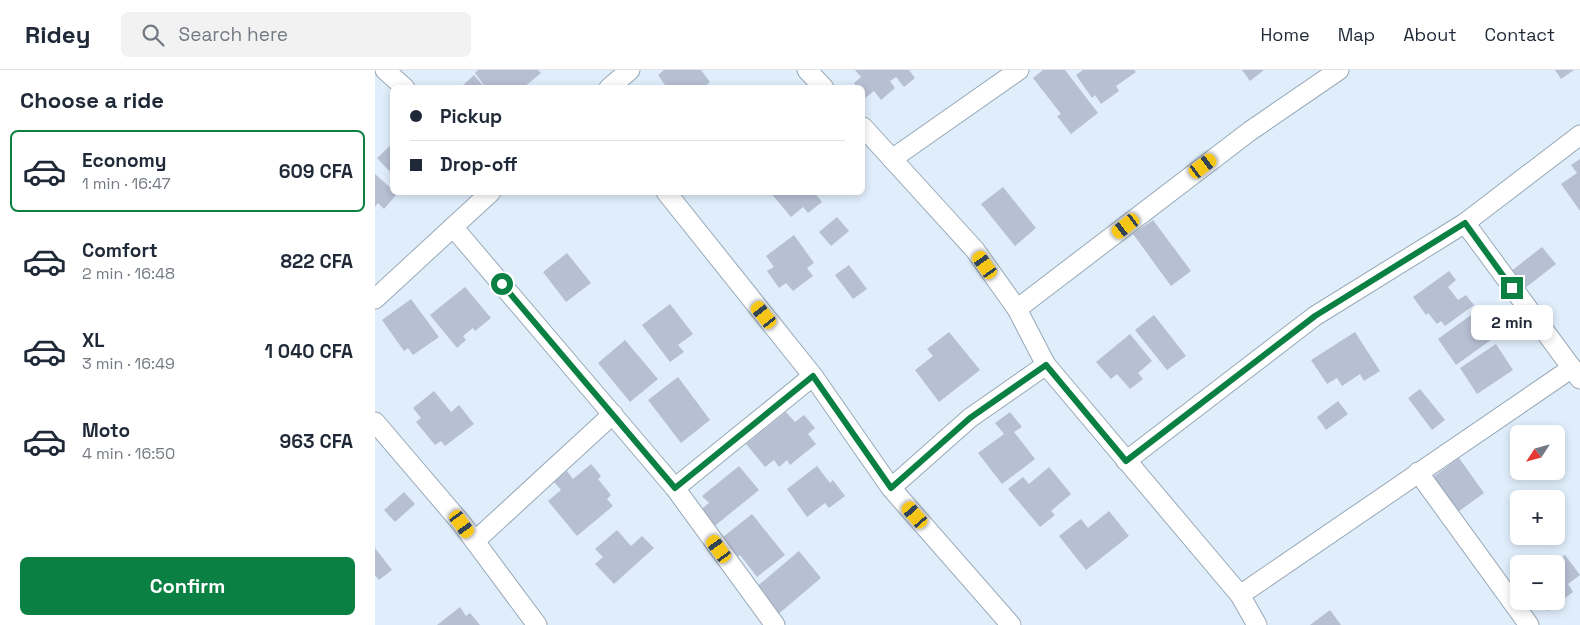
<!DOCTYPE html>
<html lang="en">
<head>
<meta charset="utf-8">
<style>
	:root { --surface:#fff; --page:#f2f2f3; --text:#1f2937; --muted:#747a83; --line:#e0e1e3; --accent:#0b8043 }
	body { margin:0; font-family:"Space Grotesk",sans-serif; background:var(--page); color:var(--text); height:100vh; display:flex; flex-direction:column; font-size:19px; white-space:nowrap }
	* { box-sizing:border-box; margin:0 }
	p { font-size:16px; color:var(--muted) }
	.icon { flex:none; width:28px; height:28px; fill:none; stroke:currentColor; stroke-width:2; stroke-linecap:round; stroke-linejoin:round }
	.map { position:relative; flex:1; overflow:hidden }
	.side { display:flex; flex-direction:column; background:var(--surface); width:375px }
	.side>* { flex:none }
	.hud { position:absolute; left:15px; top:15px; width:475px; height:110px; border-radius:8px; box-shadow:0 2px 8px #0003; display:grid; align-content:center; height:110px; padding:0 20px; background:var(--surface) }
	.needle { width:32px; rotate:234deg }
	.buttons { position:absolute; left:1135px; top:355px; display:grid; gap:10px }
	.buttons a { display:grid; place-items:center; width:55px; height:55px; border-radius:8px; background:var(--surface); box-shadow:0 2px 8px #0003; font-size:25px }
	.end { position:absolute; width:22px; height:22px; margin:-11px; border:6px solid #0b8043; background:#fff; box-shadow:0 0 0 2px #fff }
	.from { border-radius:50% }
	.bubble { position:absolute; height:35px; border-radius:8px; background:var(--surface); box-shadow:0 2px 8px #0003; font-size:16px; font-weight:600; line-height:35px; text-align:center }
	.car { position:absolute; width:15px; height:30px; margin:-15px -8px; border-radius:6px; box-shadow:0 0 4px 1px #0007; background:linear-gradient(#f5c518 24%,#345 0 40%,#f5c518 0 76%,#345 0 86%,#f5c518 0) }
	.hud b { display:flex; align-items:center; gap:18px; height:48px; font-size:19px }
	.hud b+b { border-top:1px solid var(--line) }
	.hud i { width:12px; height:12px; background:var(--text) }
	ul { padding:0; list-style:none }
	li { display:flex; align-items:center; gap:15px; height:82px; margin:0 10px 8px; padding:0 10px; border:2px solid transparent; border-radius:8px }
	li div { flex:1 }
	li b { display:block; font-size:19px }
	li em { font-style:normal; font-weight:600 }
	li.current { border-color:var(--accent) }
	li>.icon { width:45px; height:45px; stroke-width:1.5 }
	h2 { padding:0 20px; font-size:22px; line-height:60px }
	.cta { display:flex; gap:10px; margin-top:auto; padding:10px 20px }
	.cta a { flex:1; height:58px; border-radius:8px; background:var(--accent); color:#fff; font-size:20px; font-weight:600; line-height:58px; text-align:center }
	header { display:flex; align-items:center; gap:30px; box-sizing:border-box; height:70px; padding:0 25px; background:var(--surface); border-bottom:1px solid var(--line) }
	header strong { font-size:24px }
	nav { display:flex; gap:28px; margin-inline-start:auto; font-size:18px }
	.search { width:350px; height:45px; background:var(--page); display:flex; align-items:center; gap:12px; box-sizing:border-box; padding:0 18px; border-radius:8px; color:var(--muted); font-size:19px }
	main { display:flex; flex:1; min-height:0 }
	.map>svg:first-child { display:block }
	.building { fill:#b7bfd3 }
	.lines { fill:none; stroke-linecap:round; stroke-linejoin:round }
	.street-casing { stroke:#98a8b8; stroke-width:21 }
	.street { stroke:#fff; stroke-width:19 }
	.route { stroke:#0b8043; stroke-width:6 }
</style>
</head>
<body>
<header>
<strong>Ridey</strong>
<div class="search"><svg class="icon" aria-label="search" viewBox="0 0 24 24"><circle cx="10" cy="10" r="6"/><path d="M15 15l6 6"/></svg>Search here</div>
<nav><a>Home</a><a>Map</a><a>About</a><a>Contact</a></nav>
</header>
<main>
<section class="side">
<h2>Choose a ride</h2>
<ul>
<li class="current"><svg class="icon" aria-label="car" viewBox="0 0 24 24"><path d="M5 17H2v-5l4-1 3-4h7l3 4 3 1v5h-3M9 17h6M6 11h13"/><circle cx="7" cy="17" r="2"/><circle cx="17" cy="17" r="2"/></svg><div><b>Economy</b><p>1 min · 16:47</p></div><em>609 CFA</em></li>
<li><svg class="icon" aria-label="car" viewBox="0 0 24 24"><path d="M5 17H2v-5l4-1 3-4h7l3 4 3 1v5h-3M9 17h6M6 11h13"/><circle cx="7" cy="17" r="2"/><circle cx="17" cy="17" r="2"/></svg><div><b>Comfort</b><p>2 min · 16:48</p></div><em>822 CFA</em></li>
<li><svg class="icon" aria-label="car" viewBox="0 0 24 24"><path d="M5 17H2v-5l4-1 3-4h7l3 4 3 1v5h-3M9 17h6M6 11h13"/><circle cx="7" cy="17" r="2"/><circle cx="17" cy="17" r="2"/></svg><div><b>XL</b><p>3 min · 16:49</p></div><em>1 040 CFA</em></li>
<li><svg class="icon" aria-label="car" viewBox="0 0 24 24"><path d="M5 17H2v-5l4-1 3-4h7l3 4 3 1v5h-3M9 17h6M6 11h13"/><circle cx="7" cy="17" r="2"/><circle cx="17" cy="17" r="2"/></svg><div><b>Moto</b><p>4 min · 16:50</p></div><em>963 CFA</em></li>
</ul>
<div class="cta"><a>Confirm</a></div>
</section>
<div class="map">
<svg width="1205" height="555" viewBox="0 0 1205 555">
	<rect width="100%" height="100%" fill="#e0eefb"/>
	<g class="building">
		<polygon points="103,0 163,0 166,3 148,18 111,18 100,3"/>
		<polygon points="289,0 326,0 335,12 328,18 292,18 283,5"/>
		<polygon points="480,0 534,0 540,8 529,17 521,7 515,11 520,18 506,30 499,21 490,28 488,24 488,18 482,18 479,13 486,7"/>
		<polygon points="668,0 690,0 723,43 696,64 682,46 686,44 658,8"/>
		<polygon points="708,0 759,0 761,2 741,16 744,21 726,34 720,25 717,28 701,5"/>
		<polygon points="867,0 889,0 875,11"/>
		<polygon points="1180,0 1199,0 1186,9"/>
		<polygon points="99,5 110,18 85,18"/>
		<polygon points="18,73 18,105 2,88"/>
		<polygon points="1205,89 1205,141 1186,114 1202,103 1196,95"/>
		<polygon points="0,104 18,120 18,122 22,124 9,139 3,133 0,137"/>
		<polygon points="628,117 661,158 640,176 606,134"/>
		<polygon points="395,122 439,122 447,132 433,143 428,137 416,147"/>
		<polygon points="462,147 474,161 456,176 444,162"/>
		<polygon points="778,150 816,201 796,216 758,164"/>
		<polygon points="419,165 439,193 432,198 438,206 418,221 411,213 404,218 392,201 399,197 391,186"/>
		<polygon points="1167,177 1181,194 1144,223 1130,206"/>
		<polygon points="192,183 216,213 191,232 168,202"/>
		<polygon points="474,195 492,219 478,229 460,205"/>
		<polygon points="1074,201 1081,210 1073,217 1083,230 1091,225 1099,235 1070,256 1066,251 1062,254 1053,243 1051,245 1038,227"/>
		<polygon points="90,217 116,248 100,261 98,258 88,266 91,270 82,278 55,245"/>
		<polygon points="36,229 64,267 38,285 33,278 29,281 7,250"/>
		<polygon points="295,234 318,264 303,275 309,282 295,292 267,255"/>
		<polygon points="779,245 811,286 792,300 760,260"/>
		<polygon points="1096,245 1103,255 1109,251 1120,267 1081,295 1063,269"/>
		<polygon points="574,262 605,300 564,332 540,300 558,286 552,279"/>
		<polygon points="980,262 1005,301 989,311 985,304 967,316 962,308 952,314 936,290"/>
		<polygon points="755,264 777,291 763,303 768,309 755,319 742,304 736,309 721,292"/>
		<polygon points="250,270 283,309 255,332 223,293"/>
		<polygon points="1121,274 1138,300 1102,324 1085,298"/>
		<polygon points="303,307 335,350 306,373 273,330"/>
		<polygon points="1045,319 1070,350 1057,360 1033,328"/>
		<polygon points="59,321 76,342 84,335 99,354 70,376 66,371 60,375 41,352 46,348 38,338"/>
		<polygon points="963,331 973,344 951,360 942,347"/>
		<polygon points="411,342 420,352 429,345 440,358 433,364 441,374 415,395 412,390 404,397 399,390 390,397 371,374"/>
		<polygon points="635,342 647,357 639,362 660,389 627,414 603,383 629,364 620,353"/>
		<polygon points="1084,388 1109,423 1083,442 1058,407"/>
		<polygon points="216,394 226,406 223,409 236,425 232,429 238,436 202,466 173,431 186,420 179,412 192,401 198,409"/>
		<polygon points="364,396 384,420 336,459 323,442 334,433 327,426"/>
		<polygon points="442,396 455,413 458,410 470,426 454,438 450,433 432,447 412,419"/>
		<polygon points="674,397 696,424 676,441 680,445 665,457 633,419 648,407 654,414"/>
		<polygon points="29,422 40,434 20,452 9,440"/>
		<polygon points="734,441 754,466 711,500 684,466 706,449 713,458"/>
		<polygon points="377,444 410,485 382,507 365,485 358,490 343,471"/>
		<polygon points="242,460 256,476 267,466 279,478 239,514 220,494 228,487 220,479"/>
		<polygon points="0,478 17,500 4,510 0,505"/>
		<polygon points="424,481 446,508 401,546 379,519"/>
		<polygon points="1190,485 1205,505 1193,514 1198,522 1173,541 1166,531 1181,531 1181,494 1178,494"/>
		<polygon points="85,537 91,546 95,543 105,555 62,555"/>
		<polygon points="955,540 966,555 935,555"/>
	</g>
	<g class="lines">
		<g class="street-casing">
			<g id="street">
				<polyline points="10,0 30,18"/>
				<polyline points="432,0 449,18"/>
				<polyline points="234,18 255,0"/>
				<polyline points="488,57 600,180 642,239 671,295 865,525 882,555"/>
				<polyline points="517,89 644,0"/>
				<polyline points="291,122 438,306 516,418 636,555"/>
				<polyline points="1090,153 1205,309"/>
				<polyline points="78,157 300,418 400,555"/>
				<polyline points="0,229 116,122"/>
				<polyline points="642,239 875,61 964,0"/>
				<polyline points="0,352 87,454 162,555"/>
				<polyline points="751,391 940,246 1090,153 1205,65"/>
				<polyline points="1043,402 1154,555"/>
				<polyline points="300,418 438,306"/>
				<polyline points="516,418 595,348 671,295"/>
				<polyline points="100,471 238,344"/>
				<polyline points="865,525 1197,298"/>
			</g>
		</g>
		<use href="#street" class="street"/>
	</g>
	<g class="lines">
		<polyline class="route" points="127,214 300,418 438,306 516,418 595,348 671,295 751,391 940,246 1090,153 1137,218"/>
	</g>
</svg>
<div class="buttons">
<a><svg class="needle" viewBox="-14 -14 28 28"><path d="M0-13l5 13h-10z" fill="#e53935"/><path d="M0 13l5-13h-10z" fill="#747a83"/></svg></a>
<a>+</a>
<a>−</a>
</div>
<i class="end from" style="left:127px;top:214px"></i>
<i class="end" style="left:1137px;top:218px"></i>
<div class="bubble" style="left:1096px;top:235px;width:82px">2 min</div>
<i class="car" style="left:828px;top:96px;rotate:53deg"></i>
<i class="car" style="left:751px;top:156px;rotate:232deg"></i>
<i class="car" style="left:610px;top:195px;rotate:325deg"></i>
<i class="car" style="left:389px;top:245px;rotate:321deg"></i>
<i class="car" style="left:540px;top:445px;rotate:319deg"></i>
<i class="car" style="left:87px;top:454px;rotate:144deg"></i>
<i class="car" style="left:344px;top:479px;rotate:324deg"></i>
<div class="hud">
<b><i class="from"></i>Pickup</b>
<b><i></i>Drop-off</b>
</div>
</div>
</main>
</body>
</html>
